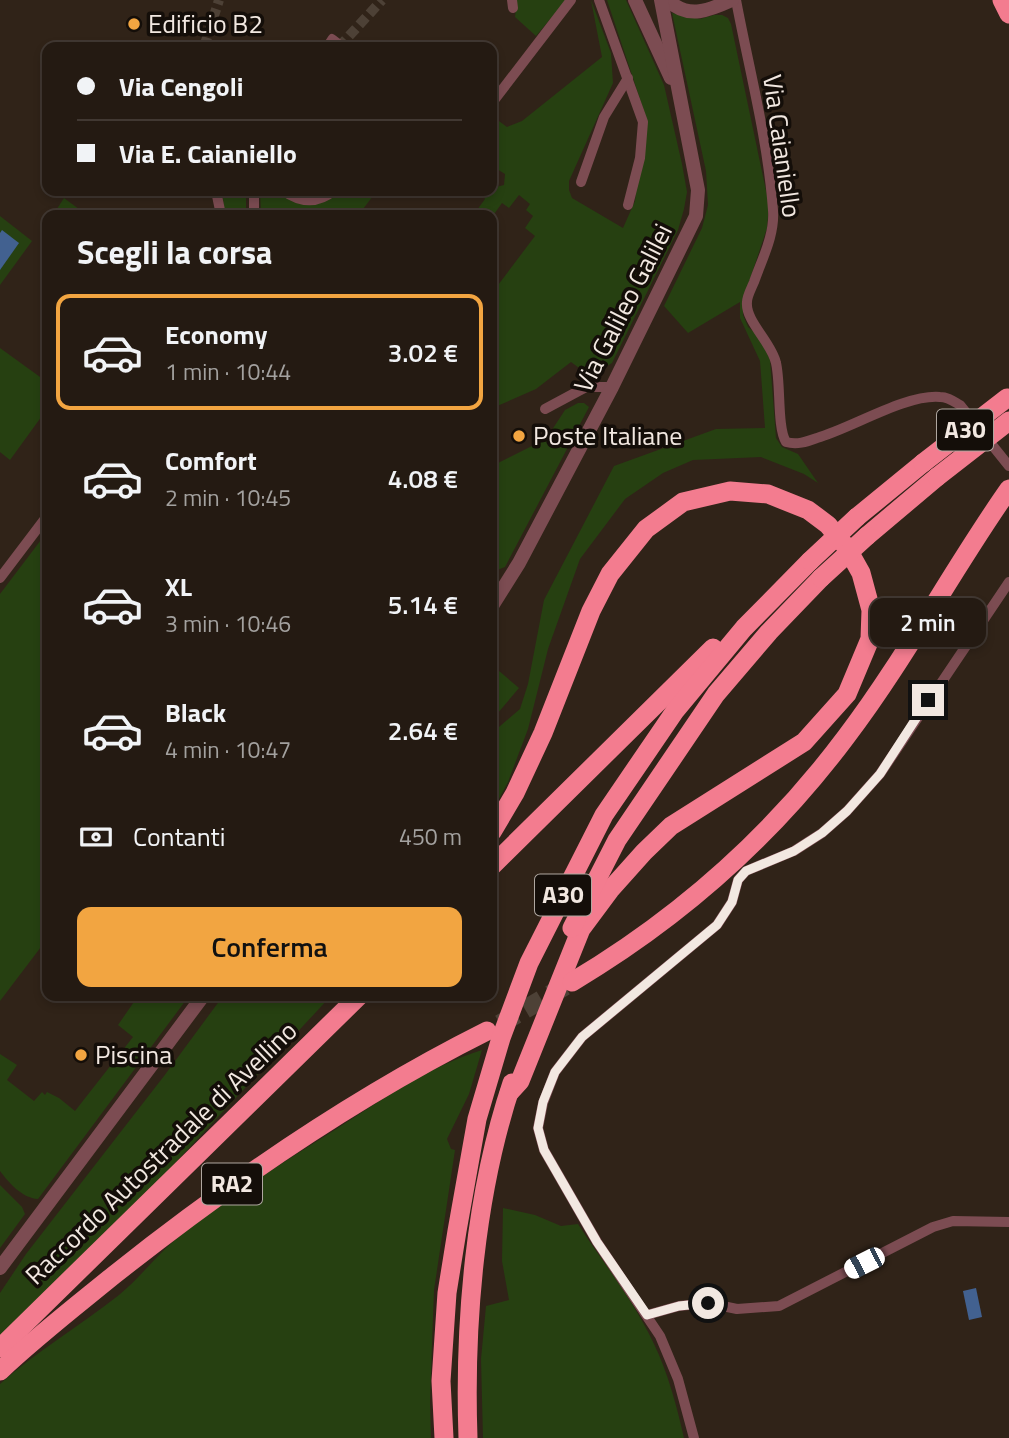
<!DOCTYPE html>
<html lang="it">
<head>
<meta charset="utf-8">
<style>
	:root { --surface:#241a12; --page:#302720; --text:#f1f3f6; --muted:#a3a19f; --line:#413832; --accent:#f2a541 }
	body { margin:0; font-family:"Titillium Web",sans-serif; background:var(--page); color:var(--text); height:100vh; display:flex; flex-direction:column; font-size:26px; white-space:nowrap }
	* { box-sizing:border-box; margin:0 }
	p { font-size:23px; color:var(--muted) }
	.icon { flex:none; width:38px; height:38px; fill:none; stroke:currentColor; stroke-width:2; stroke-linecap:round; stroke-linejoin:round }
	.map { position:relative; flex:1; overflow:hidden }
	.panel { position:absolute; left:42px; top:210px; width:455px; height:791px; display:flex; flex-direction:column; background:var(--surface); border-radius:14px; box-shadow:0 4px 10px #0003,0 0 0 2px var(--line) }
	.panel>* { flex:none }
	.guide { position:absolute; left:42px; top:42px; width:455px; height:154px; border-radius:14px; box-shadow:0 4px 10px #0003,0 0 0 2px var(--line); display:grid; align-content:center; height:154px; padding:0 35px; background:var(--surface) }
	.end { position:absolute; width:32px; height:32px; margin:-16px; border:9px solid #f2e8e1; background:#111; box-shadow:0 0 0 4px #111 }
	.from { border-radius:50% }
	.bubble { position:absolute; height:49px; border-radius:14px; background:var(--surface); box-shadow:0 4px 10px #0003,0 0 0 2px var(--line); font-size:23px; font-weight:600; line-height:49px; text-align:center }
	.car { position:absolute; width:21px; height:42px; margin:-21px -10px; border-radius:9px; box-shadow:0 0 5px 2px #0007; background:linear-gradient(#fff 24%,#345 0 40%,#fff 0 76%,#345 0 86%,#fff 0) }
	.guide b { display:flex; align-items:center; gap:24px; height:66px; font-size:26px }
	.guide b+b { border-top:2px solid var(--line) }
	.guide i { width:18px; height:18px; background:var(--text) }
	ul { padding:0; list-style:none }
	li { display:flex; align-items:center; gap:21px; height:116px; margin:0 14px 10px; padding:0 21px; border:4px solid transparent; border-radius:14px }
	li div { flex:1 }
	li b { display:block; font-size:26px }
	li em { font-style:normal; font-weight:600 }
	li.on { border-color:var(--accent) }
	li>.icon { width:63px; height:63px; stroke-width:1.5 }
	h2 { padding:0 35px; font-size:32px; line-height:84px }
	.pay { display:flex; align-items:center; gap:18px; height:77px; padding:0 35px; font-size:26px }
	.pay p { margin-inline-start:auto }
	.primary-button { display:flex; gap:14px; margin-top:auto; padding:14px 35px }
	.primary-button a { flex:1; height:80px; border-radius:14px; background:var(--accent); color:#111; font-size:28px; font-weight:600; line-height:80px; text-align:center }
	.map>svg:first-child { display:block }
	.green { fill:#264011 }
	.water { fill:#426190 }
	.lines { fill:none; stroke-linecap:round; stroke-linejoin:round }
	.minor-tunnel { stroke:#4d4136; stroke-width:10; stroke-dasharray:10 5; stroke-linecap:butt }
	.motorway-tunnel { stroke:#4d4136; stroke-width:19; stroke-dasharray:19 10; stroke-linecap:butt }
	.pedestrian { stroke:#7c4c52; stroke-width:8 }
	.minor { stroke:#7c4c52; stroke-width:10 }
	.tertiary { stroke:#7c4c52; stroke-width:14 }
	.motorway { stroke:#f37c8f; stroke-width:19 }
	.motorway-bridge { stroke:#f37c8f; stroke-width:19 }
	.route { stroke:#f2e8e1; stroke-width:9 }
	.poi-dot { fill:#f2a541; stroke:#140e09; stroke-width:2.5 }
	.labels { text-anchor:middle; stroke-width:7; stroke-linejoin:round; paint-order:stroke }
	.shield { fill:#140e09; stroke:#afa7a0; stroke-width:2 }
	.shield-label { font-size:24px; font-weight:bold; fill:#f2e8e1 }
	.poi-label { font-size:26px; fill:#f2e8e1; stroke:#140e09; text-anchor:start }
	.street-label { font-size:26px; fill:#f2e8e1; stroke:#140e09 }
</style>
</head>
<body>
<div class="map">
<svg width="1009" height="1438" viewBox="0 0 1009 1438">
	<rect width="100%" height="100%" fill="#302318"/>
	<g class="green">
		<polygon points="517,0 566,0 536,36 515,17"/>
		<polygon points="591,0 611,53 613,83 569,181 569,190 572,198 623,228 635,201 645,114 607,0 626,0 664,85 682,164 687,192 684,209 678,230 612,363 590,376 571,362 536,389 495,407 496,410 492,412 492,293 535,236 525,228 533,216 526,210 530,204 519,195 509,208 502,203 492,217 484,215 477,210 485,199 481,191 492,191 492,188 504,185 505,174 492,166 492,116 507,127 522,121 602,57"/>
		<polygon points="672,13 700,19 714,15 722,15 728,18 731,24 769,205 767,228 743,300 743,315 748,327 759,336 770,360 776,438 782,447 798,454 818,483 804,474 761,457 693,460 663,473 625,499 580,559 548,649 528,729 508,782 492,812 492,733 520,709 528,684 544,600 614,466 716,429 765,428 760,361 740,318 740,302 688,333 664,306 702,228 708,205 706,171"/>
		<polygon points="222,191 246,191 246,215 225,215"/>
		<polygon points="260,191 282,191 308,203 334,192 347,196 353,192 359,195 376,192 363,209 367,215 261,215"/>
		<polygon points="64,198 87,215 53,215"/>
		<polygon points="0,216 32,241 0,285"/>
		<polygon points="0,348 47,382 47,409 10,460 0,452"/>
		<polygon points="578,403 584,403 589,407 505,567 492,572 492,466 546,439 565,410"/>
		<polygon points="47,532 47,939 0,1001 0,594"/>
		<polygon points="492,665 519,688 492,720"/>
		<path d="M138 996H189L38 1199C22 1198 9 1183 0 1171V1054L17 1065 7 1080 34 1101 42 1092 45 1095 47 1092 59 1098 75 1111 133 1037 118 1025Z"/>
		<polygon points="223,996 331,996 149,1191 0,1339 0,1293 26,1254 164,1076"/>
		<path d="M482 1050 469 1094 447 1139 451 1149 455 1150 434 1290 430 1401 431 1438H0V1384C37 1351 80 1326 119 1295 141 1277 158 1253 180 1236 229 1196 284 1162 338 1128 383 1099 430 1066 482 1050Z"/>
		<polygon points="0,1185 22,1207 25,1214 0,1248"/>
		<path d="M503 1208 535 1215 561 1226 578 1224C604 1264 634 1301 654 1344 668 1373 677 1407 684 1438H483L481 1359 486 1306 509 1300 502 1261Z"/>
	</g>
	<g class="water">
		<polygon points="2,230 19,243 0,270 0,233"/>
		<polygon points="976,1288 982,1317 969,1320 963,1291"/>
	</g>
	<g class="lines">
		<g class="minor-tunnel">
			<polyline points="204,47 219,0"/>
			<polyline points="339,47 382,0"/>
		</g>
		<polyline class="motorway-tunnel" points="500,1024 565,986"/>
		<g class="pedestrian">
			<polyline points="326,47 332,38 344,47"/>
			<path d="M282 191C300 204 317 206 335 191"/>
		</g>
		<g class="minor">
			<polyline points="512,0 513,8"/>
			<polyline points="599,0 643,122 640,158 628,205"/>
			<path d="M736 0C749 69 768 140 773 210 775 235 762 259 754 282 752 287 747 296 747 302 745 321 772 343 776 363 781 384 777 428 786 442 797 445 806 442 817 438 852 428 906 394 940 397 948 397 953 401 960 405L1009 466"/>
			<polyline points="492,103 571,0"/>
			<polyline points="581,182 604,117 628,78"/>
			<polyline points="216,191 221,215"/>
			<polyline points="254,191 254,215"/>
			<polyline points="545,409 586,387 612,387"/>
			<polyline points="0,578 47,516"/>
			<polyline points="647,1315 679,1306 708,1303 737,1309 779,1306 933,1227 953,1221 1009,1222"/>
			<polyline points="694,1438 678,1379 660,1336 597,1242 544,1150 538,1128 543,1103 555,1072 582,1037 717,925 732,902 738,880 746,871 794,851 822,833 847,811 880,774 1009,582"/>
		</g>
		<g class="tertiary">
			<polyline points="635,0 671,78"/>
			<path d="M668 0C688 20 710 10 732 0"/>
			<polyline points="492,606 519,563 612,387 696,216 698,190 661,0"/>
			<polyline points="0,1268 203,996"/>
		</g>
		<g class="motorway">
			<polyline points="1002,0 1009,14"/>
			<polyline points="857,517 923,463"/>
			<polyline points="867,536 937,477"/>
			<polyline points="492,832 515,793 543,733 591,611 610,574 646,529 683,502 730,491 768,494 808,510 828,525 847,548 861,573 871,610 870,639 847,694 804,742 671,826 644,852 610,890 581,929 520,1081 509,1093"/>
			<polyline points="492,866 713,648"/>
			<polyline points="572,928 617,840 716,694 769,632 821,578"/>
			<path d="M572 982C678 919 772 836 846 737 906 658 952 570 1009 489"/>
			<polyline points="0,1348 359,996"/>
			<path d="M0 1371C36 1337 76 1306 114 1275 231 1182 353 1098 487 1031"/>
			<polyline points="444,1438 441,1381 447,1293 457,1231 477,1119 501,1038 529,963 604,815 675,711 744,628 810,561"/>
			<path d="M468 1438C464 1323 475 1193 512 1083"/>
		</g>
		<g class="motorway-bridge">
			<polyline points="923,463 1007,398"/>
			<polyline points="937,477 1009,421"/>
			<polyline points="810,561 857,517"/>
			<polyline points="821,578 867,536"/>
		</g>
	</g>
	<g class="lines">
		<polyline class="route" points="708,1303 679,1306 647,1315 597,1242 544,1150 538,1128 543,1102 555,1072 582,1037 717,925 732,902 738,880 746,871 794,851 822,833 847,811 880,774 928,700"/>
	</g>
	<g class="poi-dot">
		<circle cx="134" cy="24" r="7"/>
		<circle cx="519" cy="436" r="7"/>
		<circle cx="81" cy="1055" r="7"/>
	</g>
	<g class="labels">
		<g class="shield">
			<rect x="937" y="409.5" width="56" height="41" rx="5"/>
			<rect x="535" y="874.5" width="56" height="41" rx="5"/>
			<rect x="202" y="1163.5" width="60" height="41" rx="5"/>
		</g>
		<g class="shield-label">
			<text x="965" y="438">A30</text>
			<text x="563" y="903">A30</text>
			<text x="232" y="1192">RA2</text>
		</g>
		<g class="poi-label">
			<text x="148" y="33">Edificio B2</text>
			<text x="533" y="445">Poste Italiane</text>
			<text x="95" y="1064">Piscina</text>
		</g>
		<g class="street-label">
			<text transform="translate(782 146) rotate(82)" y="9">Via Caianiello</text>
			<text transform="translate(623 308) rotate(-63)" y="9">Via Galileo Galilei</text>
			<text transform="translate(161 1153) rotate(-44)" y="9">Raccordo Autostradale di Avellino</text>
		</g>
	</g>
</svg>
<i class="end from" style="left:708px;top:1303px"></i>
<i class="end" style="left:928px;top:700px"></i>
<div class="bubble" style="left:870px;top:598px;width:116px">2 min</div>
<i class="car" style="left:864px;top:1263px;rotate:243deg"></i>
<div class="guide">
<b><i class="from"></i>Via Cengoli</b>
<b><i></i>Via E. Caianiello</b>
</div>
<section class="panel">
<h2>Scegli la corsa</h2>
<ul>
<li class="on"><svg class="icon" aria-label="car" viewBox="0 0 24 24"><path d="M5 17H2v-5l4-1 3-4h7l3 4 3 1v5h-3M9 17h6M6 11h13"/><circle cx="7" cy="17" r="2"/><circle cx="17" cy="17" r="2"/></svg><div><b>Economy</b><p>1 min · 10:44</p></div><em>3.02 €</em></li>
<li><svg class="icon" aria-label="car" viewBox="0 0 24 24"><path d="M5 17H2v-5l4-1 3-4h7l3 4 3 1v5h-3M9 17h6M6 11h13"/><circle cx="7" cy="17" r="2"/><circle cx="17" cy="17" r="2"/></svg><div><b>Comfort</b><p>2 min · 10:45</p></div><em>4.08 €</em></li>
<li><svg class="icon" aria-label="car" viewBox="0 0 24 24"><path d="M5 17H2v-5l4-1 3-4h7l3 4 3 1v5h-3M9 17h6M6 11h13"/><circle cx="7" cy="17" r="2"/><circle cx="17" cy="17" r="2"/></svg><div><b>XL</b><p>3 min · 10:46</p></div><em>5.14 €</em></li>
<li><svg class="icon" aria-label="car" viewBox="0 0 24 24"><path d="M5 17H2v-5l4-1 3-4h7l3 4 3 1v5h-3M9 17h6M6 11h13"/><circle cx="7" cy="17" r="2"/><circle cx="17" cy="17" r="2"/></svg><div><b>Black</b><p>4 min · 10:47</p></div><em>2.64 €</em></li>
</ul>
<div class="pay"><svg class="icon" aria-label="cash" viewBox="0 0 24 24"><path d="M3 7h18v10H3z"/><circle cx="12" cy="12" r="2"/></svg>Contanti<p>450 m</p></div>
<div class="primary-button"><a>Conferma</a></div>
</section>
</div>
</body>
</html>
